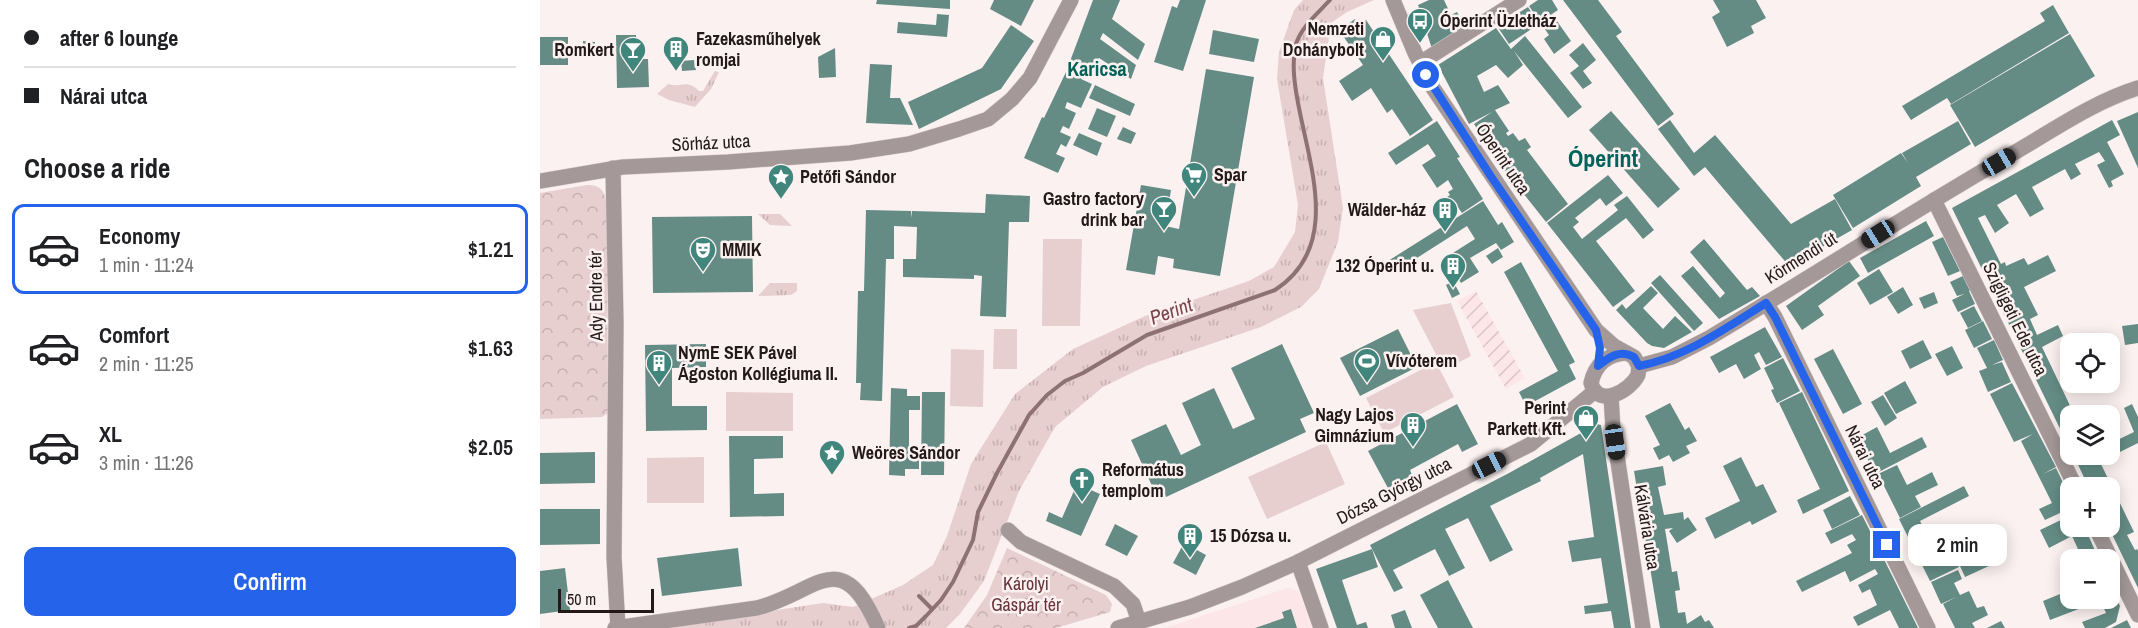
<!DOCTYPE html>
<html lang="en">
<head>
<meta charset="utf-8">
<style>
	:root { --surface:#fff; --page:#f6f6f6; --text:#202124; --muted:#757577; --line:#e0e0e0; --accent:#2563eb }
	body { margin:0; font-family:"Archivo Narrow",sans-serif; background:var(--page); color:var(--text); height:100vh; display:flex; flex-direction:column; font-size:22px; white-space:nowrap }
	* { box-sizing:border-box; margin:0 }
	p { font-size:20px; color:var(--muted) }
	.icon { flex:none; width:33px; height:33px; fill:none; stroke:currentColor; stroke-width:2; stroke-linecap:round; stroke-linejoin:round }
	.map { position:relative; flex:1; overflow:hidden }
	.side { display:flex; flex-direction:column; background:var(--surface); width:540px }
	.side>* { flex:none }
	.top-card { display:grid; align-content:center; height:132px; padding:0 24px; background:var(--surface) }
	.fabs { position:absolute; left:1520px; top:333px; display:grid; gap:12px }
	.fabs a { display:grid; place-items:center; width:60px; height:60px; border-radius:12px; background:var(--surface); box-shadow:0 3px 15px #0003; font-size:30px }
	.scale { position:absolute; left:18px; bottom:15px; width:96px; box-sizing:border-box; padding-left:6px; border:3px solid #231919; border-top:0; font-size:16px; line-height:21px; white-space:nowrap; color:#231919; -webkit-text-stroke:4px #fcf1f1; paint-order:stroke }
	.end { position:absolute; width:27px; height:27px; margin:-14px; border:8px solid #2563eb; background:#fff; box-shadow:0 0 0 3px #fff }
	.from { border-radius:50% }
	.bubble { position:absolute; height:42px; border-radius:12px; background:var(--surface); box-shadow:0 3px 15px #0003; font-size:20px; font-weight:600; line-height:42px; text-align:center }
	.car { position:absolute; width:18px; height:36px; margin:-18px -9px; border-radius:8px; box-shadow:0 0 4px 2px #0007; background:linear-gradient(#222 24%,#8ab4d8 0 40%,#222 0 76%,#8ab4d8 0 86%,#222 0) }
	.top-card b { display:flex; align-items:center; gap:21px; height:57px; font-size:22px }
	.top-card b+b { border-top:2px solid var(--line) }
	.top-card i { width:15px; height:15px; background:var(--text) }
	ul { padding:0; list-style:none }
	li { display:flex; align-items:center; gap:18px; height:90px; margin:0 12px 9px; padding:0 12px; border:3px solid transparent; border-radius:12px }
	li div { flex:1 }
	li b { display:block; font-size:22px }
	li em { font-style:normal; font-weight:600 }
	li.selected { border-color:var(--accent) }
	li>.icon { width:54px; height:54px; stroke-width:1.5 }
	h2 { padding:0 24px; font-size:27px; line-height:72px }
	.button { display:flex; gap:12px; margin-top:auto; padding:12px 24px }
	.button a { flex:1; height:69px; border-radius:12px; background:var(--accent); color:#fff; font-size:24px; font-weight:600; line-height:69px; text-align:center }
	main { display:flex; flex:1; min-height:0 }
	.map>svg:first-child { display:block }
	.built { fill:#fde6e7 }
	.industrial { fill:url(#industrial-furrows) }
	.grass { fill:url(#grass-tufts) }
	.forest { fill:url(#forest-crowns) }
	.pitch { fill:#e7cecf }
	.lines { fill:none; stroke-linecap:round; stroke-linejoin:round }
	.stream { stroke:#8e7173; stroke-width:4 }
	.building { fill:#648c85 }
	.minor-casing { stroke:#d9cece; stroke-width:16 }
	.minor { stroke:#a49898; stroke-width:15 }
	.route { stroke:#2563eb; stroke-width:8 }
	.labels { text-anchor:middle; stroke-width:5; stroke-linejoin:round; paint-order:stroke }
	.poi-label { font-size:18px; font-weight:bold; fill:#231919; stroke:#fcf1f1; text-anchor:start }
	.street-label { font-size:18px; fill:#231919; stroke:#fcf1f1 }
	.park-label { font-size:18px; fill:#683339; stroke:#fcf1f1 }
	.neighbourhood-label { font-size:20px; font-weight:bold; fill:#00635a; stroke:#fcf1f1 }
	.water-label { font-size:20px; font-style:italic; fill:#794348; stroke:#fcf1f1 }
	.district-label { font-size:24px; font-weight:bold; fill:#00635a; stroke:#fcf1f1 }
</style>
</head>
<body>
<main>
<section class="side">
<div class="top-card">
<b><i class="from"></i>after 6 lounge</b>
<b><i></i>Nárai utca</b>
</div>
<h2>Choose a ride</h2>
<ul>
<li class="selected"><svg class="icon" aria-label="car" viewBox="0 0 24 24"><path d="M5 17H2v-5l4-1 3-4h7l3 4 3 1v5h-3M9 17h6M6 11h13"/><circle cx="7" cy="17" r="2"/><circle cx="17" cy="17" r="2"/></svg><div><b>Economy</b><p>1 min · 11:24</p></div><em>$1.21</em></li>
<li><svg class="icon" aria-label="car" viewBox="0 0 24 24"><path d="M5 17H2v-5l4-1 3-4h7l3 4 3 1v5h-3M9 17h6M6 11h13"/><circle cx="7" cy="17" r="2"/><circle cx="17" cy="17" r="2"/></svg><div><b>Comfort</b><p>2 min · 11:25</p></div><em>$1.63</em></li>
<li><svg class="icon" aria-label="car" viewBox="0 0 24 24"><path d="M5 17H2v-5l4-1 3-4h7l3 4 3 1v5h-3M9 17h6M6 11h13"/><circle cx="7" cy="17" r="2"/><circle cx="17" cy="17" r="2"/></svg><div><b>XL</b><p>3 min · 11:26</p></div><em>$2.05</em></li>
</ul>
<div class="button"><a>Confirm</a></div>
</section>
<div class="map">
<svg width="1598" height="628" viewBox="0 0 1598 628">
	<defs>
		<pattern id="industrial-furrows" width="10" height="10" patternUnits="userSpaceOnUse" patternTransform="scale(1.5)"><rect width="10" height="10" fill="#fde6e7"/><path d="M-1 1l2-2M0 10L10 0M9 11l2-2" fill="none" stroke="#d9c5c6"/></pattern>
		<pattern id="grass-tufts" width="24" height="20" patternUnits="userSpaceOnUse" patternTransform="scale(1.5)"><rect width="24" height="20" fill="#e7cecf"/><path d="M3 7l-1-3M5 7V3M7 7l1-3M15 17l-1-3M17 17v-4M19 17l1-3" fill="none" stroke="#c6b0b1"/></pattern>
		<pattern id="forest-crowns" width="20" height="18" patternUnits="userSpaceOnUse" patternTransform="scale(1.5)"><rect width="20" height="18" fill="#e7cecf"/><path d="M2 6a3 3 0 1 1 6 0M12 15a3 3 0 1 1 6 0" fill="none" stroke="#c6b0b1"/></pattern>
	</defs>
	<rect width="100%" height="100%" fill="#fcf1f1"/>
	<polygon class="built" points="748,588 759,591 772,628 624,628"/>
	<polygon class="industrial" points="936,291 985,378 966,389 917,301"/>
	<g class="grass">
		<polygon points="763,0 834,0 807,12 791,23 783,78 803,208 798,242 779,289 761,307 721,327 606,366 563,387 515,427 479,491 444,581 420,614 406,628 119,628 283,603 313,607 363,585 393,565 407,536 431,464 475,394 533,349 605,316 709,281 734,267 755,232 758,205 737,79 739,52 754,10"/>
		<path d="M175 71 179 72 171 89 155 107 129 100 117 94 128 84C141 89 146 78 159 91H163Z"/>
		<polygon points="218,214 240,214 252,226 230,225"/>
		<polygon points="230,283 257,283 257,291 251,295 218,296"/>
	</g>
	<g class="forest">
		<path d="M47 185C63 185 65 193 67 207L68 413 62 417 0 419V193Z"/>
		<polygon points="467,548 566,595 572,604 570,612 516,628 424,628 447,595"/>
	</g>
	<g class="pitch">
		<polygon points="503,239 542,239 540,326 502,326"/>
		<polygon points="911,303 931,356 904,370 873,310"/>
		<polygon points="454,329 477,329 477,369 453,369"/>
		<polygon points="411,349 444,350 443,407 410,406"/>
		<polygon points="896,362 914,397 844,433 826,398"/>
		<polygon points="186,392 253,393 253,431 186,431"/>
		<polygon points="786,442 805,484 727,519 708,477"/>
		<polygon points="164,457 164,503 107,503 107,458"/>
	</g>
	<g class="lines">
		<g class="stream">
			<polyline points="379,596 392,609"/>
			<path d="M369 628 376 626 386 616 401 600 413 582 433 540 438 512 457 473 489 415 507 395 525 381 543 373 607 335 735 290C800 248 771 170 759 108 755 88 751 64 756 44 761 27 779 12 790 0"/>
		</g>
	</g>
	<g class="building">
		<polygon points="337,0 410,0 410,9 336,4"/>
		<polygon points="454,0 494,0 481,26 450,9"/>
		<polygon points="553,0 580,0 572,19 605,44 598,60 563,33 560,39 596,65 591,79 559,58 556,69 546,65 541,79 552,84 541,108 527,102 525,108 536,113 529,129 523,126 520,132 531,137 526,147 521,144 516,154 525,158 518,173 484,158 502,117 504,118 526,72"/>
		<polygon points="640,0 666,0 643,71 614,62 632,6 637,8"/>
		<polygon points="889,0 904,0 911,15 917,12 927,31 892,49 878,5"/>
		<polygon points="998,0 1012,0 1018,10 1012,14 1031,41 1014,54 1004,39 1009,35 989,6"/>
		<polygon points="1023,0 1058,0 1082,32 1076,36 1134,114 1118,126"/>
		<polygon points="1173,0 1216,0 1226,18 1211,26 1214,33 1187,47 1172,17 1180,12"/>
		<polygon points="1513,5 1529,33 1411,104 1407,98 1371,120 1362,106 1505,21 1500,13"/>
		<polygon points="988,7 999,24 969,44 957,26"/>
		<polygon points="397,14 409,15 407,37 357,33 358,22 396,25"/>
		<polygon points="815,19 819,25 826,20 893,120 870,136 852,109 847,113 831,88 812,101 799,81 823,65 799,30"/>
		<polygon points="471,25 494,41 461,89 379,129 368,102 442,68"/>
		<polygon points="956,28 971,49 985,36 1042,107 1028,118 974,51 983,65 968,78 956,65 937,76 944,92 958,85 970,103 955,110 969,131 966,133 968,136 973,133 979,141 985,138 991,147 987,150 1028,204 1006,222 963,168 934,124 952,112 929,124 898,65"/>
		<polygon points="673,30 719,39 714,62 669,54"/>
		<polygon points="1530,34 1555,76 1435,147 1410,105"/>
		<polygon points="76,35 96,35 97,59 108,59 109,87 77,88"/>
		<rect x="0" y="37" width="28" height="28"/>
		<polygon points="43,41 55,42 55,57 43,57"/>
		<polygon points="1043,43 1056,60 1043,71 1052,83 1043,89 1030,73 1039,66 1029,55"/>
		<polygon points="295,48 296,77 279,78 278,57"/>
		<polygon points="154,60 156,70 142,71 141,61"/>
		<polygon points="330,64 352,65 350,98 360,98 373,125 326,123"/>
		<polygon points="666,69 714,77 680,276 633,268 634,259 618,256 615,275 586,270 601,185 631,190 625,226 639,229"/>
		<polygon points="555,85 595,104 590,116 549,98"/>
		<polygon points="557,108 576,116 567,137 548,129"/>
		<polygon points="1071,111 1140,189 1118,208 1049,130"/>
		<polygon points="1598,112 1598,168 1577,121"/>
		<polygon points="1130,120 1154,153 1175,135 1251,224 1295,199 1312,230 1249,266 1165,167 1154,176 1118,129"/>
		<polygon points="1572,120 1580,135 1567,142 1584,174 1571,181 1573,186 1569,188 1557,165 1565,161 1559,152 1535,164 1541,174 1531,180 1525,169 1492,187 1504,209 1490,217 1476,194 1457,205 1469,223 1455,233 1445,215 1438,218 1461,264 1465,262 1466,266 1484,258 1488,265 1508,255 1516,271 1484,287 1498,315 1490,319 1497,335 1518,325 1523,336 1502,347 1535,416 1530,416 1530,449 1412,208"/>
		<polygon points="897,121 920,157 917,158 943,199 922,213 917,206 908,212 901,201 910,195 908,192 913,189 908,180 897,188 882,165 896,156 888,144 856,165 848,153"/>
		<polygon points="1418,121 1431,144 1376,177 1381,186 1313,228 1293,195 1361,153 1368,163 1362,153"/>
		<polygon points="583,127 596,133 591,144 577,139"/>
		<polygon points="539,133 562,143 557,156 533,145"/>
		<polygon points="1068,175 1083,193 1066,206 1060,198 1035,218 1039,222 1033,227 1042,239 1078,210 1074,205 1087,196 1114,230 1103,239 1086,218 1056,241 1095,291 1073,307 1007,223"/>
		<polygon points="446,194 490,196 489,222 469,222 466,317 440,316 442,276 434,275 434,279 363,277 363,259 376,259 377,227 354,226 354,259 346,259 342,401 320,400 321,383 316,383 318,291 324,291 326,210 371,211 372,218 372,211 445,213"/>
		<polygon points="943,201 958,225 962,222 974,242 961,250 956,243 930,258 939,272 921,283 905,258 935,239 927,226 855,272 848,261"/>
		<polygon points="212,216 213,292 113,293 112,217"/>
		<polygon points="1386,221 1394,236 1328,273 1320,258"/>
		<polygon points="1403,237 1420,271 1408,276 1392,242"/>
		<polygon points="1164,239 1207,290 1212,287 1220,296 1179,319 1141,276 1153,266 1180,298 1185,293 1150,252"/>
		<polygon points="958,248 963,257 952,264 946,256"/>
		<polygon points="1309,261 1320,276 1278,306 1284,315 1262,330 1246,306"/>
		<polygon points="981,262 1035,362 1029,365 1036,379 986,406 979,392 1018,371 964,272"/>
		<polygon points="1339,269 1353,292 1330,305 1317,283"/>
		<polygon points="1120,275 1163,323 1154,331 1111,283"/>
		<polygon points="1425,275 1431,290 1429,291 1435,304 1418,312 1412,300 1424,294 1417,296 1410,282"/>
		<polygon points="913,281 920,294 912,298 906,285"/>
		<polygon points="1111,286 1118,293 1103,308 1123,329 1135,316 1152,332 1124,348 1112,346 1107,343 1076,310 1082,304 1086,309"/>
		<polygon points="1363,287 1373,305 1358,314 1347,297"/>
		<polygon points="1394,292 1398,303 1384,309 1379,298"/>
		<polygon points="1434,306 1442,321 1428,328 1420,313"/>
		<polygon points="1443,321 1452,339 1434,348 1425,330"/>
		<polygon points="1598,324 1598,343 1585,345 1582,326"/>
		<polygon points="1225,327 1242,357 1226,365 1219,352 1214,355 1221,369 1204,379 1196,364 1179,373 1170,357"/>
		<polygon points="858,329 877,367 820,396 800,358"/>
		<polygon points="1383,340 1392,358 1370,369 1361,351"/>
		<polygon points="1454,340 1463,360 1452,365 1462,362 1471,382 1448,392 1439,371 1447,368 1437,348"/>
		<polygon points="166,344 166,367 132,368 132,406 167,406 167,430 106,431 105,345"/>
		<polygon points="742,344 774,413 760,419 766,432 626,497 620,484 613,488 591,440 626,424 641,455 661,445 642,403 674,388 693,429 715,419 691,368"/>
		<polygon points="1412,346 1423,368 1407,376 1395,354"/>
		<polygon points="1293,349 1322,404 1303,414 1274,359"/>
		<polygon points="1243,358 1260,391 1237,403 1231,390 1234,389 1224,368"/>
		<polygon points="1530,358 1530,371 1527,372 1522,362"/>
		<polygon points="1365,381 1377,403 1356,414 1344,393"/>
		<polygon points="1472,383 1516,467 1503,474 1516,468 1530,497 1530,526 1544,526 1558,557 1552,560 1543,560 1532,536 1509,548 1500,530 1523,519 1520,513 1505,520 1499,509 1512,503 1481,441 1493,434 1474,442 1450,394"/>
		<polygon points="351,388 367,389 367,396 380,396 380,410 369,410 369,455 379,455 379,469 365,469 365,476 349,475"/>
		<polygon points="382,392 405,392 404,475 381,475"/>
		<polygon points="1262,392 1309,491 1263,514 1257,500 1280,489 1239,403"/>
		<polygon points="1343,395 1357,418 1345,426 1331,402"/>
		<polygon points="1130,403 1145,430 1149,427 1157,441 1146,446 1150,453 1133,462 1129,455 1119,460 1113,448 1120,445 1105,416"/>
		<polygon points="917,404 938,444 922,452 918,444 870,470 873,477 849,490 828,451"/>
		<polygon points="1592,404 1598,417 1598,443 1560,462 1594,532 1587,535 1595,550 1597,549 1598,551 1598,588 1568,526 1569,488 1549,488 1533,454 1569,454 1569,444 1594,432 1584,408"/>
		<polygon points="1057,424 1061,425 1091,628 1074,628 1071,611 1045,614 1044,606 1068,603 1061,558 1032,562 1028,541 1054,537 1043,454 1000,478 1001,481 950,506 973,550 950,562 928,518 905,529 925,568 909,576 895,549 853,570 863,588 854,592 830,545 969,473"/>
		<polygon points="1337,427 1350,453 1382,437 1387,447 1335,474 1317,438"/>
		<polygon points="189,436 243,436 243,458 214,459 214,494 244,493 244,516 190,517"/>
		<polygon points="55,452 55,483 0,484 0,453"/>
		<polygon points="1201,457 1216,487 1223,484 1237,512 1212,525 1210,521 1175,539 1165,518 1200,501 1183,466"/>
		<polygon points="1357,465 1367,485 1392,472 1398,485 1375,496 1381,507 1360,518 1338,474"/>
		<polygon points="1123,466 1126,485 1118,487 1124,515 1143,512 1144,520 1148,517 1157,530 1137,543 1129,531 1133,528 1125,529 1132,572 1137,571 1140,590 1135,591 1138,613 1145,612 1147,624 1161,615 1165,622 1169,620 1174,628 1120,628 1094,471"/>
		<polygon points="537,484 560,494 541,536 506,521 509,512 522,518"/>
		<polygon points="1424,486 1429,496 1380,521 1392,545 1406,538 1413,553 1398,560 1400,564 1415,557 1419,567 1390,581 1359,519"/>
		<polygon points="1310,496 1320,515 1292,529 1283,510"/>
		<polygon points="0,509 60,509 60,544 0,545"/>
		<polygon points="1322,515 1331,533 1378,628 1359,628 1350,610 1318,626 1313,617 1337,605 1330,589 1322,593 1318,585 1338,574 1335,569 1310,582 1305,571 1262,592 1256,581 1312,553 1307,545 1316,540 1312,534 1291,544 1285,533"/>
		<polygon points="575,524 598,536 587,556 565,545"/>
		<polygon points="644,543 666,555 656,575 633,563"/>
		<polygon points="198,548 202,586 122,596 117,558"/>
		<polygon points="832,549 838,567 802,580 817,625 826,622 828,628 797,628 776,569"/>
		<polygon points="1444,555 1449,566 1425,577 1420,566"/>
		<polygon points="25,568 30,610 0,614 0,571"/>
		<polygon points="1418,570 1422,579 1414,583 1420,595 1429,591 1437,608 1444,606 1448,615 1432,623 1435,628 1415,628 1403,604 1416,597 1401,604 1391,582"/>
		<polygon points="908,580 933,628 898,628 880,595"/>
		<polygon points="1569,584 1580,606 1576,622 1565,628 1545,628 1542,622 1566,613 1559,598 1569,598"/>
		<polygon points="1530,590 1530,598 1547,598 1549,605 1510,620 1503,601"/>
		<polygon points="751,609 757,628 715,628 744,618 742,612"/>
		<polygon points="865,610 872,628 855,628 851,615"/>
		<polygon points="1587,620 1591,628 1571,628"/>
		<polygon points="1461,621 1465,628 1447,628"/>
	</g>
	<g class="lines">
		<g class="minor-casing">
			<g id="minor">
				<path d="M853 0 875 53 893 88 1056 330 1074 346 1094 357 1099 366 1098 375C1090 391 1058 409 1051 383 1055 365 1067 354 1086 353"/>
				<polyline points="880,63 979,0"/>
				<polyline points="73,168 76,324 74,557 78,628"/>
				<polyline points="0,181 83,167 188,162 310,153 369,144 419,129 448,119 472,99 490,78 531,0"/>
				<polyline points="1394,200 1536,488"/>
				<polyline points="1226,303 1235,317 1388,628"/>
				<path d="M1099 366 1132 357 1169 338C1268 279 1365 216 1465 158 1508 134 1550 103 1598 88"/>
				<polyline points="1071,396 1073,429 1103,628"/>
				<polyline points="1555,526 1598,615"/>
				<polyline points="468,530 481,542 574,586 593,604 599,622"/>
				<polyline points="758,562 781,628"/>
				<path d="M75 628 217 608C277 593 301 542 338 628"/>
				<polyline points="578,628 650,607 702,587 758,562 991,444 1055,391"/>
			</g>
		</g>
		<use href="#minor" class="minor"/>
	</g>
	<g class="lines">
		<path class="route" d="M886 75 950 175 1056 330 1060 348 1058 366C1069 357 1080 349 1094 357L1099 366C1146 357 1186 328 1226 303L1235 317 1347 545"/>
	</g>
	<defs>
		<g id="bus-pin" transform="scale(1.35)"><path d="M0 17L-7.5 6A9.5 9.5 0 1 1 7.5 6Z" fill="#41867d" stroke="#fcf1f1"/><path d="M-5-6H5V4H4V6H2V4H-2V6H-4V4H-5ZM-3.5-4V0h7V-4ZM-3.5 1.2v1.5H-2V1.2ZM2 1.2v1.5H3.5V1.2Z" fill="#fff"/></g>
		<g id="shop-pin" transform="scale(1.35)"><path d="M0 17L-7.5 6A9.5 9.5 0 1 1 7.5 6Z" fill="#41867d" stroke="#fcf1f1"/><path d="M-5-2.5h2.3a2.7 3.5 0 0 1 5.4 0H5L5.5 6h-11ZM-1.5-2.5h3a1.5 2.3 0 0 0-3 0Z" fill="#fff"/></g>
		<g id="building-pin" transform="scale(1.35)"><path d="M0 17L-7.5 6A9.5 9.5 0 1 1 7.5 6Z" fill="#41867d" stroke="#fcf1f1"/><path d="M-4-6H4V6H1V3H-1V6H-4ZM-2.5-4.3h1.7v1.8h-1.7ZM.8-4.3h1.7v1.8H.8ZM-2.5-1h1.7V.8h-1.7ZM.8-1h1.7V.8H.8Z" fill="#fff"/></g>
		<g id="bar-pin" transform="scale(1.35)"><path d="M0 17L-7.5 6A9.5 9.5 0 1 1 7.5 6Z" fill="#41867d" stroke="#fcf1f1"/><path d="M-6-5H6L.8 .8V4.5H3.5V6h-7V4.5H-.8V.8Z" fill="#fff"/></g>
		<g id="supermarket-pin" transform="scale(1.35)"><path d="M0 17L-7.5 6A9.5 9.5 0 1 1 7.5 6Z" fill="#41867d" stroke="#fcf1f1"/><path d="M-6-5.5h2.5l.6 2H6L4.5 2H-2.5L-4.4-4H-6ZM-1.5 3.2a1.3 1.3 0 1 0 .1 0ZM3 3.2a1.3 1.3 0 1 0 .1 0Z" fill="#fff"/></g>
		<g id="sight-pin" transform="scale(1.35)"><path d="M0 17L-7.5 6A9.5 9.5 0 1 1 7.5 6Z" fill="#41867d" stroke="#fcf1f1"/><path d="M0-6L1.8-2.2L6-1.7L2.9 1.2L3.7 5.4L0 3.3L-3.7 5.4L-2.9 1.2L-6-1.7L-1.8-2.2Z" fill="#fff"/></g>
		<g id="theatre-pin" transform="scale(1.35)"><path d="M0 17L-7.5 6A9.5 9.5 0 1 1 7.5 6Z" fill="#41867d" stroke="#fcf1f1"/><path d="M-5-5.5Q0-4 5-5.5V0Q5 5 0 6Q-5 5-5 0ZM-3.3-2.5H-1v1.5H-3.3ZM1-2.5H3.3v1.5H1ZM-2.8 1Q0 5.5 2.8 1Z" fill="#fff"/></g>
		<g id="stadium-pin" transform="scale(1.35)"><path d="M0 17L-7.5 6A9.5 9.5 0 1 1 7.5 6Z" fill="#41867d" stroke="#fcf1f1"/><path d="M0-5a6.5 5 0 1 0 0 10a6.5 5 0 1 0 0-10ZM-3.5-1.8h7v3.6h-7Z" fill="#fff"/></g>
		<g id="church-pin" transform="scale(1.35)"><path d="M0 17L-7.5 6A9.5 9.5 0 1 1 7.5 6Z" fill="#41867d" stroke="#fcf1f1"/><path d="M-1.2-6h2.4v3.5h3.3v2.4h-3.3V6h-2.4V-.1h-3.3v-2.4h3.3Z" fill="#fff"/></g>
	</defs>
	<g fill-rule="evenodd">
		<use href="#bus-pin" x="880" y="21"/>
		<use href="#shop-pin" x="843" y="39"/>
		<use href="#building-pin" x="136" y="49"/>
		<use href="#bar-pin" x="93" y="50"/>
		<use href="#supermarket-pin" x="654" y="175"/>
		<use href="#sight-pin" x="241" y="177"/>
		<use href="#bar-pin" x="624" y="209"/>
		<use href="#building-pin" x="905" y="210"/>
		<use href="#theatre-pin" x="163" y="250"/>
		<use href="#building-pin" x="913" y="266"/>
		<use href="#stadium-pin" x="827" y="361"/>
		<use href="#building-pin" x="119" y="363"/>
		<use href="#shop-pin" x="1046" y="418"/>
		<use href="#building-pin" x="873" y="425"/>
		<use href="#sight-pin" x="292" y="453"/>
		<use href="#church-pin" x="542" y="480"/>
		<use href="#building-pin" x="650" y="536"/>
	</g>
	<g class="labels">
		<g class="poi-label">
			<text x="900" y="27">Óperint Üzletház</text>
			<text x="824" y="35" text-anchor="end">Nemzeti<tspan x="824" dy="21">Dohánybolt</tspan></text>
			<text x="156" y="45">Fazekasműhelyek<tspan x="156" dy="21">romjai</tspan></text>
			<text x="74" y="56" text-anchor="end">Romkert</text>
			<text x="674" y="181">Spar</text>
			<text x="260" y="183">Petőfi Sándor</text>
			<text x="604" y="205" text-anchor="end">Gastro factory<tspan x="604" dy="21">drink bar</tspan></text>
			<text x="886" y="216" text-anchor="end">Wälder-ház</text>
			<text x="182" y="256">MMIK</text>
			<text x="894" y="272" text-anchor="end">132 Óperint u.</text>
			<text x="138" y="359">NymE SEK Pável<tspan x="138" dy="21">Ágoston Kollégiuma II.</tspan></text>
			<text x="846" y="367">Vívóterem</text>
			<text x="1026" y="414" text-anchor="end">Perint<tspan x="1026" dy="21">Parkett Kft.</tspan></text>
			<text x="854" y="421" text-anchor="end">Nagy Lajos<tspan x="854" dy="21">Gimnázium</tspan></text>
			<text x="312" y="459">Weöres Sándor</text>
			<text x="562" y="476">Református<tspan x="562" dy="21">templom</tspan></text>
			<text x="670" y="542">15 Dózsa u.</text>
		</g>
		<g class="street-label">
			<text transform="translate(171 143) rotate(-3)" y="6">Sörház utca</text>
			<text transform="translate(963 159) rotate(56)" y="6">Óperint utca</text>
			<text transform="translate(1261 258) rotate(-32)" y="6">Körmendi út</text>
			<text transform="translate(56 296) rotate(-91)" y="6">Ady Endre tér</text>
			<text transform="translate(1475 319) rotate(64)" y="6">Szigligeti Ede utca</text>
			<text transform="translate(1325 457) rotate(64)" y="6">Nárai utca</text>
			<text transform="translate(854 491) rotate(-27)" y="6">Dózsa György utca</text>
			<text transform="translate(1107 527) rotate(81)" y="6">Kálvária utca</text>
		</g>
		<g class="park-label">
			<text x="486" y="590">Károlyi<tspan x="486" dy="21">Gáspár tér</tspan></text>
		</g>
		<g class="neighbourhood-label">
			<text x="557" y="76">Karicsa</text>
		</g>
		<g class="water-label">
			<text transform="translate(631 311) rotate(-20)" y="7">Perint</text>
		</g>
		<g class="district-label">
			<text x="1063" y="167">Óperint</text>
		</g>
	</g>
</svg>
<div class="fabs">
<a><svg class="icon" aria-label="locate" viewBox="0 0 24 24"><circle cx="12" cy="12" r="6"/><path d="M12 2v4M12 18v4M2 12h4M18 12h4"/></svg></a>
<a><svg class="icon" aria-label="layers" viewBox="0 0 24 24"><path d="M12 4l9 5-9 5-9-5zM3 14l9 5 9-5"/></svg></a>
<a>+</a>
<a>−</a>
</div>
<div class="scale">50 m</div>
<i class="end from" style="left:886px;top:75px"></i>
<i class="end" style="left:1347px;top:545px"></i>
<div class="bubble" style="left:1368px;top:524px;width:99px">2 min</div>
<i class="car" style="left:1459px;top:162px;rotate:60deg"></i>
<i class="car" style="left:1338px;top:234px;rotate:238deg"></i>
<i class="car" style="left:1075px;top:442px;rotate:172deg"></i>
<i class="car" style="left:949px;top:465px;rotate:63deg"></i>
</div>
</main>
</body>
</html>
